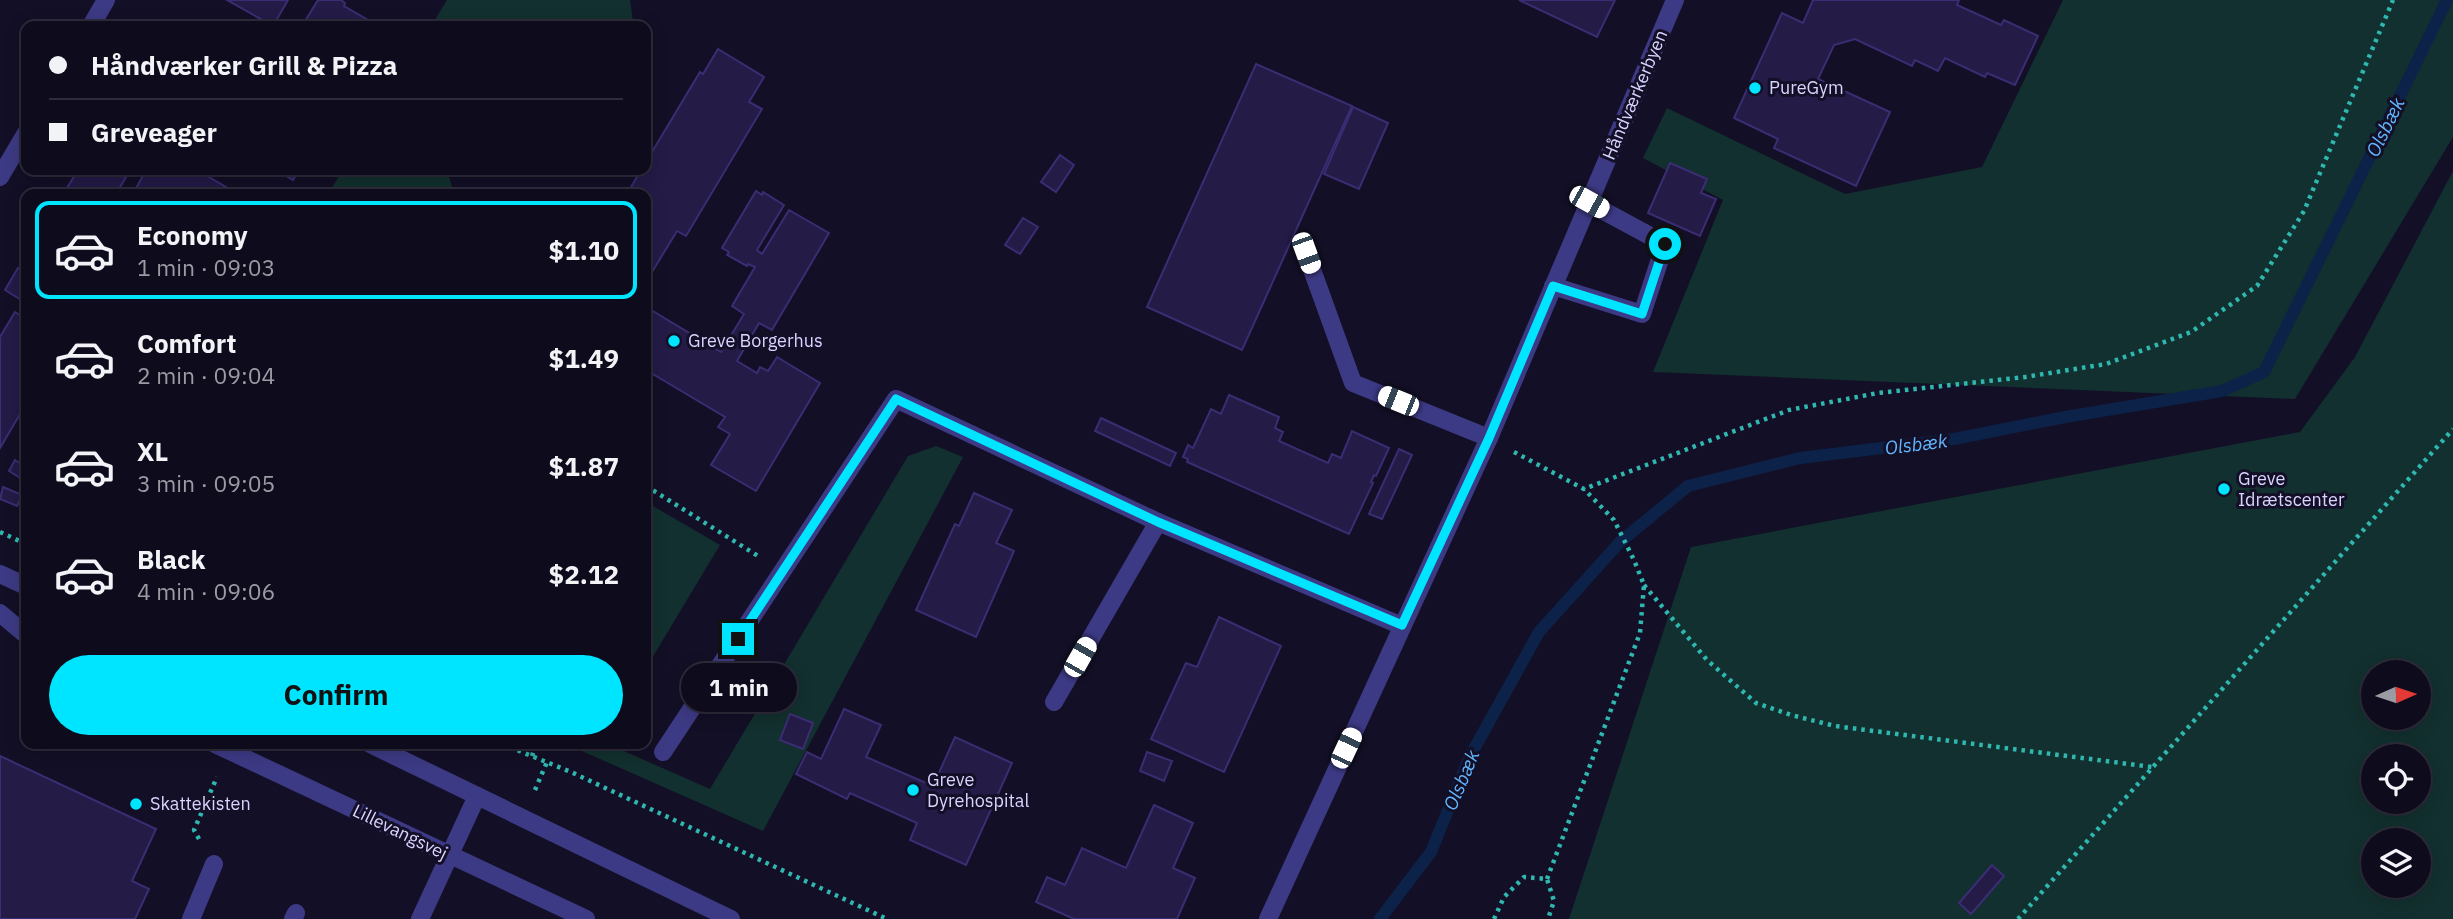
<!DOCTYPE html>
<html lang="en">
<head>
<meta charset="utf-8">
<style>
	:root { --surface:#0e0b1c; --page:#171425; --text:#f1f3f6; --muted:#9b9ba3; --line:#2e2b3b; --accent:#00e5ff }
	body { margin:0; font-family:"IBM Plex Sans",sans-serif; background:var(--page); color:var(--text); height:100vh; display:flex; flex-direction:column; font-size:26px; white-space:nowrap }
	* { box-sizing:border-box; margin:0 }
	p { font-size:23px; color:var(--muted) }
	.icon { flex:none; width:38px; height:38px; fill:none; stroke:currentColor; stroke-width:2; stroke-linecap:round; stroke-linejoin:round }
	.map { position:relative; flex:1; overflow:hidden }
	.panel { position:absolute; left:21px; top:189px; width:630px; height:560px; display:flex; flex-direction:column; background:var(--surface); border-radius:14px; box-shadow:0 4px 18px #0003,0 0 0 2px var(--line) }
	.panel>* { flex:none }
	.top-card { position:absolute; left:21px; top:21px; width:630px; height:154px; border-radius:14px; box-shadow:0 4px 18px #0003,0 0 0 2px var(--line); display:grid; align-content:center; height:154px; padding:0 28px; background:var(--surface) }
	.needle { width:46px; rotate:87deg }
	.controls { position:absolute; left:2361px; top:660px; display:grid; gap:14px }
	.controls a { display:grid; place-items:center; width:70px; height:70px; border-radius:50%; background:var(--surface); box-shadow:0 4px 18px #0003,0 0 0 2px var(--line); font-size:35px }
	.end { position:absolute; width:32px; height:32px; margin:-16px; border:9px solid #00e5ff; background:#111; box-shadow:0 0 0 4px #111 }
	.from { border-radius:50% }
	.bubble { position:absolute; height:49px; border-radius:24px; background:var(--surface); box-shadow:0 4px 18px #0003,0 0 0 2px var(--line); font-size:23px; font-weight:800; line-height:49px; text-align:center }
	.car { position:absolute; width:21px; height:42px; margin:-21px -10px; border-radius:9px; box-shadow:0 0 5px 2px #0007; background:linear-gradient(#fff 24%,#345 0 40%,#fff 0 76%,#345 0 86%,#fff 0) }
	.top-card b { display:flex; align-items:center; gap:24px; height:66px; font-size:26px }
	.top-card b+b { border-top:2px solid var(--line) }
	.top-card i { width:18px; height:18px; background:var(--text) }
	ul { padding:12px 0 0; list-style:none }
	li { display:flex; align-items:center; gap:21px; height:98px; margin:0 14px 10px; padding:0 14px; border:4px solid transparent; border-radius:14px }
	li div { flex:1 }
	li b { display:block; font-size:26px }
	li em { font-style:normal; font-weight:800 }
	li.selected { border-color:var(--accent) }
	li>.icon { width:63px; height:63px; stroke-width:1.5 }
	.action { display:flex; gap:14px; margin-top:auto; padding:14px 28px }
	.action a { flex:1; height:80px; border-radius:42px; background:var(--accent); color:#111; font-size:28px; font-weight:800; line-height:80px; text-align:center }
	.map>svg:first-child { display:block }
	.green { fill:#12302f; fill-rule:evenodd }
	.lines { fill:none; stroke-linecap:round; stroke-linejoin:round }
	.stream { stroke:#0c2248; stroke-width:12 }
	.building { fill:#241b47; stroke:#3b2d73; stroke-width:2 }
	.path { stroke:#2fb8b0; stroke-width:4.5; stroke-dasharray:3.5 5; stroke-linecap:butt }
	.minor { stroke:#3d3a85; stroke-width:18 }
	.route { stroke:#00e5ff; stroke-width:9 }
	.poi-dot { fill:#00e5ff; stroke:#130f26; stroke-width:2.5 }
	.labels { text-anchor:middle; stroke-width:6; stroke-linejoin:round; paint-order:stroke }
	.poi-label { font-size:18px; fill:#d9d4ff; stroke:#130f26; text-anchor:start }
	.street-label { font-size:18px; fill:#d9d4ff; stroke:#130f26 }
	.water-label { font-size:19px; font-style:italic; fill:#62b6ff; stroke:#130f26 }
</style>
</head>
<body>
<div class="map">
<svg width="2453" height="919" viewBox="0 0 2453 919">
	<rect width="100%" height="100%" fill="#130f26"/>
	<g class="green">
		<polygon points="447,0 630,0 633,22 630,26 431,26"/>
		<polygon points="2063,0 2453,0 2453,137 2295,399 1653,372 1723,200 1643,158 1667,108 1845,194 1982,167"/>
		<polygon points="343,170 447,170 454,194 328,194"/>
		<path d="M2453 171V919H1569L1691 547 2300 432 2355 357ZM2373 672H2418V718H2373ZM2373 756H2418V802H2373ZM2373 840H2418V886H2373Z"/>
		<polygon points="936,446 963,457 763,831 566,744 608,744 710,789 908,456"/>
		<polygon points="646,502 720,545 646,668"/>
	</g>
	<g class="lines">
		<polyline class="stream" points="1380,919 1431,852 1469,758 1539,632 1620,542 1688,486 1800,458 1954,439 2065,417 2222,391 2264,372 2447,0"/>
	</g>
	<g class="building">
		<polygon points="227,0 288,0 273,26"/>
		<polygon points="318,0 341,0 345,3 344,6 370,21 367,26 302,26"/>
		<polygon points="1519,0 1615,0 1597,37"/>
		<polygon points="1813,0 1959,0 1957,5 2001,25 2004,20 2038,36 2015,85 1987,73 1985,77 1945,58 1938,71 1915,60 1912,66 1855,39 1834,45 1818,79 1890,112 1856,186 1774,148 1778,139 1734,118 1782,13 1803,23"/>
		<polygon points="718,49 764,77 749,102 762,109 686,236 677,231 646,282 646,194 627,194 641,170 646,170 646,162 700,72 703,74"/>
		<polygon points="1256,64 1352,106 1242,350 1147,307"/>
		<polygon points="1353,107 1388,123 1359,189 1324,174"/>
		<polygon points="1060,155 1074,165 1056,192 1041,182"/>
		<polygon points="1670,163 1707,179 1701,193 1716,199 1700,236 1648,213"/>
		<polygon points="78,170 114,170 126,177 116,194 78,194 67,188"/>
		<polygon points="146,170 213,170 209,177 238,194 133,194"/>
		<polygon points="277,170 299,170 293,180"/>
		<polygon points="756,191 762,195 763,192 784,205 757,250 762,254 789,210 829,233 772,330 759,323 737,361 757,373 760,367 768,371 777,357 820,383 756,491 711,465 730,434 718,427 725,417 646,370 646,307 721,352 744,314 732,306 755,267 748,264 747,266 727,255 729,252 722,248"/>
		<polygon points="1023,218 1038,227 1020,254 1005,245"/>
		<polygon points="18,268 26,273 26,303 5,290"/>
		<polygon points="15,312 26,319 26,404 0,448 0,337"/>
		<polygon points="1229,395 1279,417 1275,428 1283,432 1279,441 1328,463 1332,454 1341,458 1352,431 1389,448 1376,476 1374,475 1371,482 1373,483 1349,534 1187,462 1188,459 1183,457 1188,445 1193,448 1211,409 1221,414"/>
		<polygon points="1101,418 1176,453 1170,466 1095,431"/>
		<polygon points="1399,449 1412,455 1382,519 1369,514"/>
		<polygon points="15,460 26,467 25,481 9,471"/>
		<polygon points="3,487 22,495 17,506 0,499"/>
		<polygon points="974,493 1012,510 996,543 1014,551 976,637 916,610 955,524 959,526"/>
		<polygon points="1219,617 1281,646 1224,772 1151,739 1186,663 1197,667"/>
		<polygon points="844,709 881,725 866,757 933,786 955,737 1012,763 966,865 910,840 917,823 850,793 847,799 796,774 807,752 821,759"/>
		<polygon points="790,714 813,723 803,749 780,740"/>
		<polygon points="1147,752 1172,761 1164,781 1140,771"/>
		<polygon points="0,756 156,829 132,881 149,889 135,919 0,919"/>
		<polygon points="1154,805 1193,823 1173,868 1195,878 1177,919 1074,919 1036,902 1047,877 1065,885 1082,848 1126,868"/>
		<polygon points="1992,865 2004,876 1971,914 1959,903"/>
	</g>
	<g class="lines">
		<g class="path">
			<polyline points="646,438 650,427"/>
			<polyline points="1514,452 1584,489 1789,410 1878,393 2025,377 2106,364 2191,332 2257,286 2304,211 2393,0"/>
			<polyline points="646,486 758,556"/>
			<polyline points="0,532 26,544"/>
			<polyline points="1644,585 1707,660 1756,703 1791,715 1835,726 2152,767"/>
			<polyline points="502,744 571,772 887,919"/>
			<polyline points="532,756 536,744"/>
			<polyline points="535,790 547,762"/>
			<polyline points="199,839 194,830 217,777"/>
			<polyline points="1547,879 1640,633 1644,585 1634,560 1614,520 1584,489"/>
			<polyline points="1494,919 1504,897 1524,877 1547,879 1554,901 1548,919"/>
			<polyline points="2018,919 2453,429"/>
		</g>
		<g class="minor">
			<polyline points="91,26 106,0"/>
			<polyline points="0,177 26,133"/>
			<polyline points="1306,253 1353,383 1489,438"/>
			<polyline points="1553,286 1642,314 1665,244 1589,203"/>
			<polyline points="0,574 26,586"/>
			<polyline points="0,613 26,635"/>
			<polyline points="1054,702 1158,522"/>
			<polyline points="215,744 586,919"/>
			<polyline points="370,744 731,919"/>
			<polyline points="663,752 896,399 1158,522 1402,626"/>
			<polyline points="191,919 214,864"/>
			<polyline points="293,919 296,913"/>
			<polyline points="420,919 477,796"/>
			<polyline points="1268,919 1489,438 1675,0"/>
		</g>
	</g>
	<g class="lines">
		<polyline class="route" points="738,639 896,399 1158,522 1402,625 1489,438 1553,286 1642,314 1665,244"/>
	</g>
	<g class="poi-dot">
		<circle cx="1755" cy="88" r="7"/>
		<circle cx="674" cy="341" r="7"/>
		<circle cx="2224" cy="489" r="7"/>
		<circle cx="913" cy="790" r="7"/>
		<circle cx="136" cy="804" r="7"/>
	</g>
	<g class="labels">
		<g class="poi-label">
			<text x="1769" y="94">PureGym</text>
			<text x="688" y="347">Greve Borgerhus</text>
			<text x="2238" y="485">Greve<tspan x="2238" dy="21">Idrætscenter</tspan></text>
			<text x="927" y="786">Greve<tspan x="927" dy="21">Dyrehospital</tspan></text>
			<text x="150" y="810">Skattekisten</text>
		</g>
		<g class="street-label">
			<text transform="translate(1635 95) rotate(-67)" y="6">Håndværkerbyen</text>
			<text transform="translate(400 832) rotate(26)" y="6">Lillevangsvej</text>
		</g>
		<g class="water-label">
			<text transform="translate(2385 127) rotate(-64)" y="7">Olsbæk</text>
			<text transform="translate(1916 444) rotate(-7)" y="7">Olsbæk</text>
			<text transform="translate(1461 780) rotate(-67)" y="7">Olsbæk</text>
		</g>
	</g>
</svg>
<div class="controls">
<a><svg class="needle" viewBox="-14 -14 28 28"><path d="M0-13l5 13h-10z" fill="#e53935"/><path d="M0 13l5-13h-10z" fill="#9b9ba3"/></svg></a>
<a><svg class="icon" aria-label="locate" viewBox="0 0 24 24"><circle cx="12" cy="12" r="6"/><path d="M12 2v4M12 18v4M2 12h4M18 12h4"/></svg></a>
<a><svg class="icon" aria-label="layers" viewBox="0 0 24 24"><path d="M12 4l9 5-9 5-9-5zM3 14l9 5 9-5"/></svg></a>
</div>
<i class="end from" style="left:1665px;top:244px"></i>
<i class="end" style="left:738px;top:639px"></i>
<div class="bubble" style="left:681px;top:663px;width:116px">1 min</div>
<i class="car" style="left:1589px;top:202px;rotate:119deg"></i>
<i class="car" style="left:1306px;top:253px;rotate:160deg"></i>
<i class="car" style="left:1398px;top:401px;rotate:292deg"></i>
<i class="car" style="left:1080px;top:657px;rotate:30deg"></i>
<i class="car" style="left:1346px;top:748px;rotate:25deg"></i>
<div class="top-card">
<b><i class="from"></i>Håndværker Grill &amp; Pizza</b>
<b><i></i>Greveager</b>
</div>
<section class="panel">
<ul>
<li class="selected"><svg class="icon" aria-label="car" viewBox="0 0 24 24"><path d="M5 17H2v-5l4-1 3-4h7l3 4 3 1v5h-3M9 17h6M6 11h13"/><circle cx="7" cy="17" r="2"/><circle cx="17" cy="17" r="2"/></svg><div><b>Economy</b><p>1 min · 09:03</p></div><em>$1.10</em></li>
<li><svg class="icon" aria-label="car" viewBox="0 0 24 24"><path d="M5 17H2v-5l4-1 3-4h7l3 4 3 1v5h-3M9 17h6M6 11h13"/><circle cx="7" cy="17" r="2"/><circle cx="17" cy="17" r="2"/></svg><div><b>Comfort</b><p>2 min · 09:04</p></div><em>$1.49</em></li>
<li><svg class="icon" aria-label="car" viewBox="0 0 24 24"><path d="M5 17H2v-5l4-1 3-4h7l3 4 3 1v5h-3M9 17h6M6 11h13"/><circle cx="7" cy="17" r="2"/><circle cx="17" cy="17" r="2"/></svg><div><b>XL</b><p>3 min · 09:05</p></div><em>$1.87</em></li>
<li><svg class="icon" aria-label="car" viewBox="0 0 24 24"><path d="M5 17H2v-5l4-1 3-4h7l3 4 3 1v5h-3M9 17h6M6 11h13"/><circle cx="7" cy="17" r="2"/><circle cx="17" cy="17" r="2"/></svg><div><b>Black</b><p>4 min · 09:06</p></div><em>$2.12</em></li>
</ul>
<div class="action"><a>Confirm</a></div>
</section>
</div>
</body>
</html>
